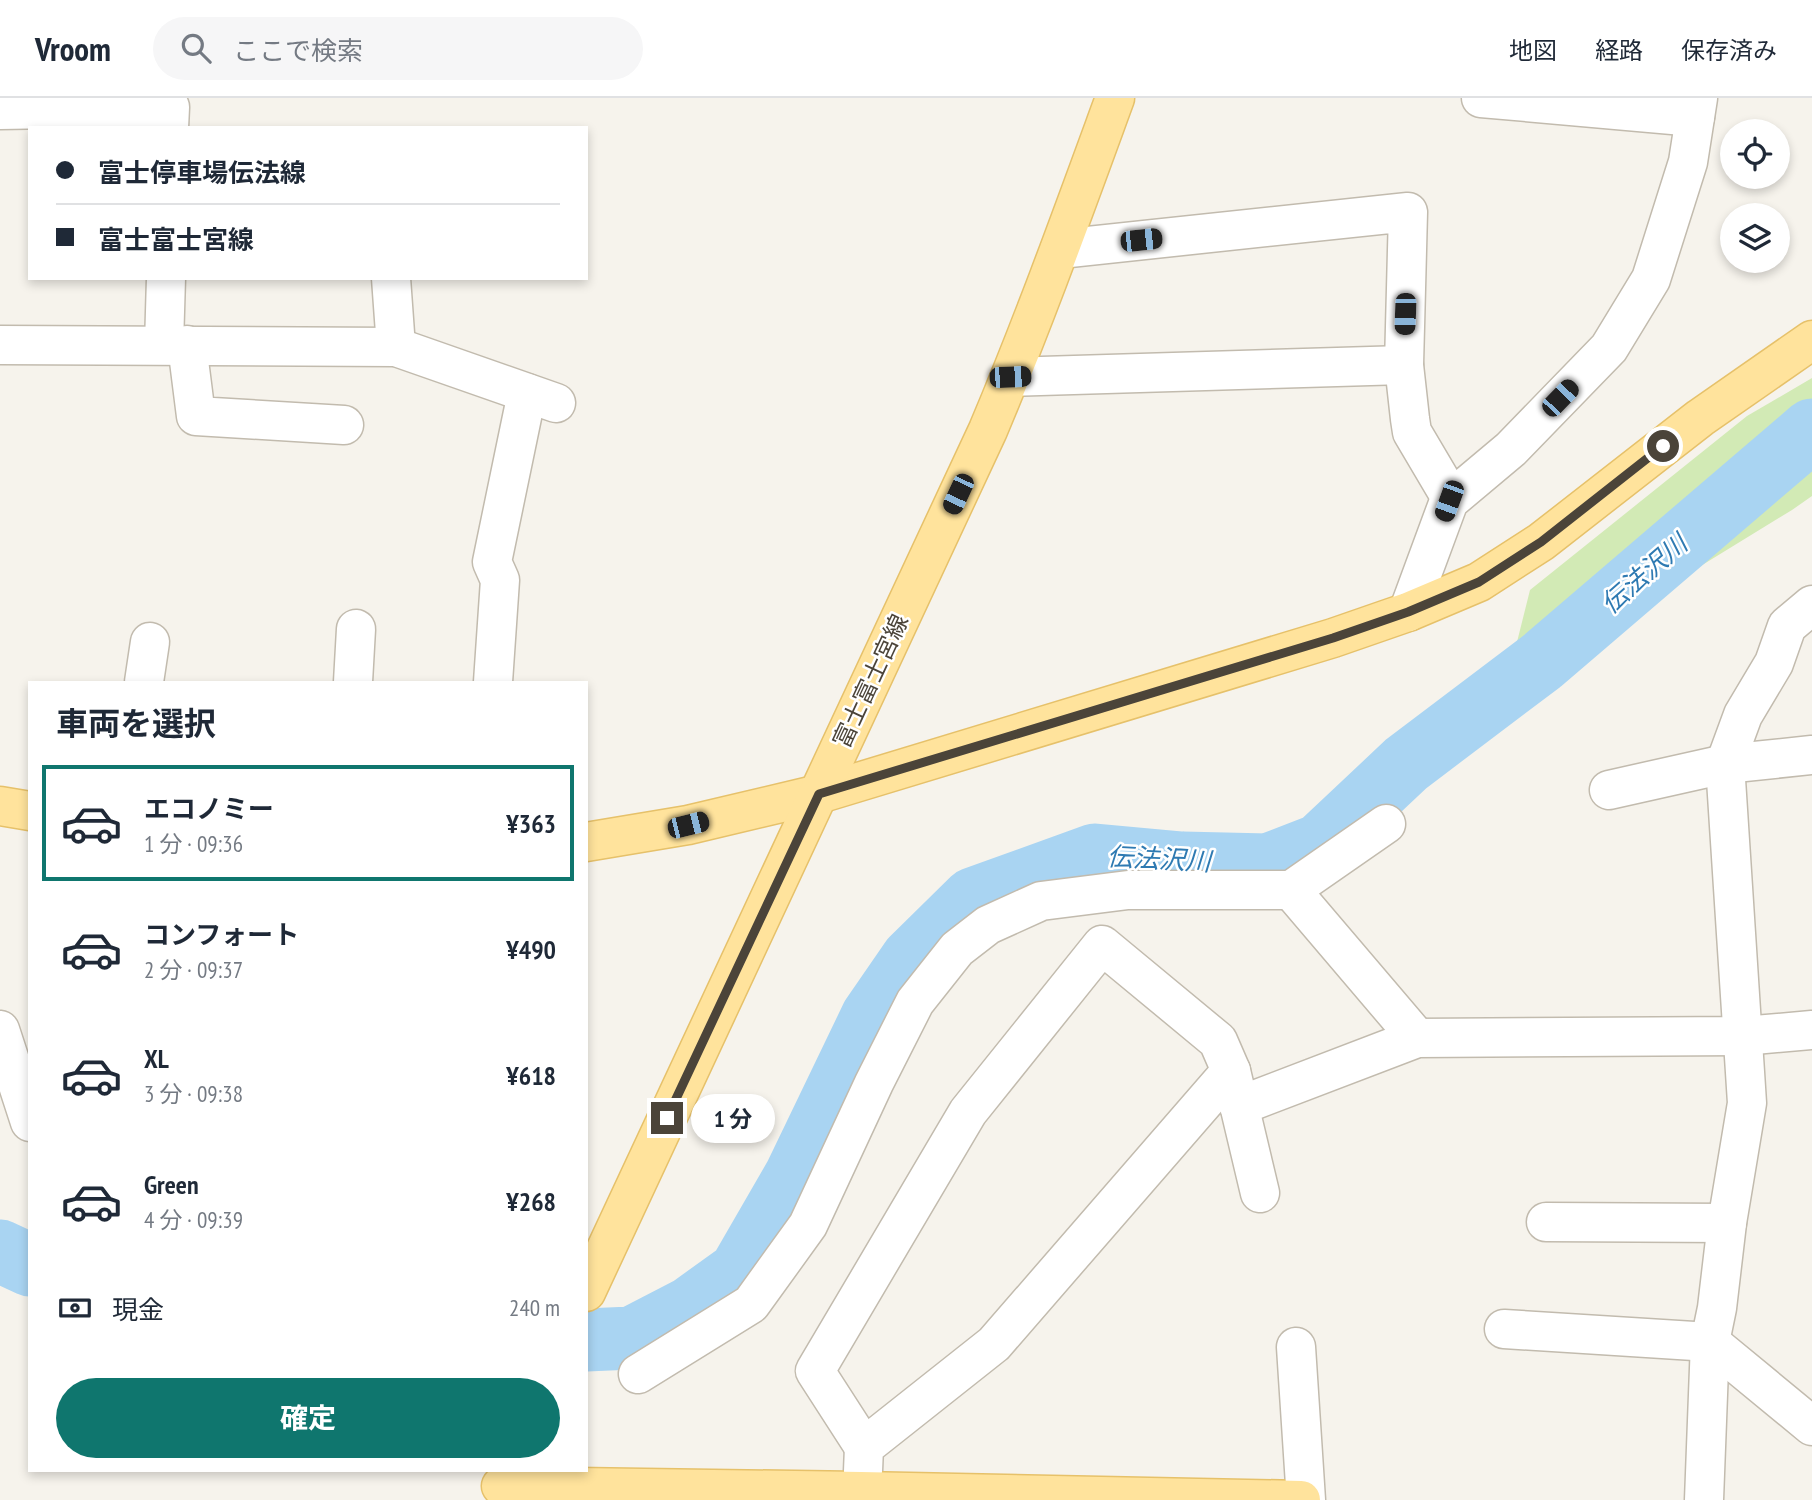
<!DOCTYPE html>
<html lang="ja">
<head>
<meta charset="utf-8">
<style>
	:root { --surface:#fff; --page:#f6f6f7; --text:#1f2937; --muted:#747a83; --line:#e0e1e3; --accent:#0f766e }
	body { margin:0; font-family:"PT Sans Narrow","Noto Sans JP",sans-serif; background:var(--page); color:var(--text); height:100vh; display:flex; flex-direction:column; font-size:26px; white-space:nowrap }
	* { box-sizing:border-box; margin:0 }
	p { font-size:23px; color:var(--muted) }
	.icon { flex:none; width:38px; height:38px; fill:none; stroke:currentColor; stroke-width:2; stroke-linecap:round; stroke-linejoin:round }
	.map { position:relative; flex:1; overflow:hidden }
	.drawer { position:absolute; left:28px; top:583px; width:560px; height:791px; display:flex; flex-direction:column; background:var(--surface); border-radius:0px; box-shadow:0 4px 10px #0003 }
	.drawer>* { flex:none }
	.guide { position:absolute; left:28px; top:28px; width:560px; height:154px; border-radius:0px; box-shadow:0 4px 10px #0003; display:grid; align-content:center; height:154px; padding:0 28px; background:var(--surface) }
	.buttons { position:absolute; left:1720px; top:21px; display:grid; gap:14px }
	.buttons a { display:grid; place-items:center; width:70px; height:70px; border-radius:50%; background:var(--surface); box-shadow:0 4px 10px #0003; font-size:35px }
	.end { position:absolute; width:32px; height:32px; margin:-16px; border:9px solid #4b4439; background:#fff; box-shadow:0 0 0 4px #fff }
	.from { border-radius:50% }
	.bubble { position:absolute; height:49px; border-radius:24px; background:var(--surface); box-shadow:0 4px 10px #0003; font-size:23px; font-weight:700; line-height:49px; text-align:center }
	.car { position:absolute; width:21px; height:42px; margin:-21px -10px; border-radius:9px; box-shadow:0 0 5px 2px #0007; background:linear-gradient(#222 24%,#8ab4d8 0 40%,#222 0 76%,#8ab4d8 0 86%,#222 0) }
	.guide b { display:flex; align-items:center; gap:24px; height:66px; font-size:26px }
	.guide b+b { border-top:2px solid var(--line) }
	.guide i { width:18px; height:18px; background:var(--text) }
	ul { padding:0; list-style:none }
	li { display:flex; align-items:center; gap:21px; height:116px; margin:0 14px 10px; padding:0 14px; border:4px solid transparent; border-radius:0px }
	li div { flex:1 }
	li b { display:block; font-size:26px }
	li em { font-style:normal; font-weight:700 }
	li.current { border-color:var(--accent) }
	li>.icon { width:63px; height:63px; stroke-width:1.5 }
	h2 { padding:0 28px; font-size:32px; line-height:84px }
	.pay { display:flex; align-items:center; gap:18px; height:77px; padding:0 28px; font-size:26px }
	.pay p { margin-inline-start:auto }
	.primary-button { display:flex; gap:14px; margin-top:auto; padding:14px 28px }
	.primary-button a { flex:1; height:80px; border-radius:42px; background:var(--accent); color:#fff; font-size:28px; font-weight:700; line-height:80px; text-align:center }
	header { display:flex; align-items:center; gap:42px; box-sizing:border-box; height:98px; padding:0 35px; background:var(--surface); border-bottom:2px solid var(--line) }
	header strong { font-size:33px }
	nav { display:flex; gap:38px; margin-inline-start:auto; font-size:24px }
	.search { width:490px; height:63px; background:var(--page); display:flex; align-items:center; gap:18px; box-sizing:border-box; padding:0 24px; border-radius:38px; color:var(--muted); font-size:26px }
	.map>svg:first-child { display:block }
	.green { fill:#d2eab5 }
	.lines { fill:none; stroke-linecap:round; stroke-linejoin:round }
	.river { stroke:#a9d4f2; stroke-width:63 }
	.minor-casing { stroke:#c2bbae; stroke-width:41 }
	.major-casing { stroke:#e6c16a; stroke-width:41 }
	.minor { stroke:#fff; stroke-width:38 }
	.major { stroke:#ffe39c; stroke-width:38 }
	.route { stroke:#4b4439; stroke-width:9 }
	.labels { text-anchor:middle; stroke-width:5; stroke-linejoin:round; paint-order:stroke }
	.street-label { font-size:24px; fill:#4b4439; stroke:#fff }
	.water-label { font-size:26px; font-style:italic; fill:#2e7ab2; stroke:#fff }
</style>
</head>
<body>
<header>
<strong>Vroom</strong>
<div class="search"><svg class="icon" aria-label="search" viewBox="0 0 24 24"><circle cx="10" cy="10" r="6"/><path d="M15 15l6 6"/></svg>ここで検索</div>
<nav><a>地図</a><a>経路</a><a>保存済み</a></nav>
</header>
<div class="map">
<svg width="1812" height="1402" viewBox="0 0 1812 1402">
	<rect width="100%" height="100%" fill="#f6f3ec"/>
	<polygon class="green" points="1812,280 1812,398 1792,412 1699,469 1604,540 1531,607 1496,569 1516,548 1530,492 1747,318"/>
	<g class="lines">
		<g class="river">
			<polyline points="0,1153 30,1167"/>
			<polyline points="586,1242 632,1240 690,1210 740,1174 796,1077 872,919 912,861 973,801 1095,757 1182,765 1268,767 1320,747 1406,666 1541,564 1812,332"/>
		</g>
		<g class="minor-casing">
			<g id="minor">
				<polyline points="1481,0 1695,19"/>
				<polyline points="0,12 170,9 169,30"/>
				<polyline points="1060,151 1408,114 1404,267 1410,321 1412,334 1451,400"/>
				<polyline points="391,180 396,249"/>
				<polyline points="0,247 396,249 556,305"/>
				<polyline points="164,247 166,180"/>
				<polyline points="187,247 196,318 344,327"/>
				<polyline points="1011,279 1404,267"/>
				<polyline points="1408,514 1449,403 1511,351 1609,250 1651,181 1688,64 1698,0"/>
				<polyline points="144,584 150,544"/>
				<polyline points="353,584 356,531"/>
				<polyline points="493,584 500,482 492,464 527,295"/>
				<polyline points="1609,692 1725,666 1812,657"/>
				<polyline points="1291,792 1417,940"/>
				<polyline points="0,932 30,1024"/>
				<polyline points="1239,1008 1417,940 1743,938 1812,932"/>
				<polyline points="1546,1124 1727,1125"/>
				<polyline points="1504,1231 1710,1244 1812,1328"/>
				<polyline points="1296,1249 1306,1402"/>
				<polyline points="638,1276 751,1206 808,1127 874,985 915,904 957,851 988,827 1041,803 1128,792 1291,792 1386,726"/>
				<polyline points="864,1349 815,1273 968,1014 1102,847 1218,943 1231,973 1260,1095"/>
				<polyline points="863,1373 864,1349 994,1246 1231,973"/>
				<polyline points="1704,1402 1710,1244 1717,1210 1727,1125 1747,1005 1725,666 1743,617 1774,565 1787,528 1812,507"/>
			</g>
		</g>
		<g class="major-casing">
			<g id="major">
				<polyline points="0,708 30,713"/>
				<polyline points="586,744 688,727 819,696 1333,540 1408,514 1479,484 1541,444 1700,320 1812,242"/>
				<path d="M586 1194 988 332C1034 223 1074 112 1115 0"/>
				<polyline points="501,1388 861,1393 1301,1402"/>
			</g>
		</g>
		<use href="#minor" class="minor"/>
		<use href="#major" class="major"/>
	</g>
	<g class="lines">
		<polyline class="route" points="667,1020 819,696 1333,540 1408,514 1479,484 1541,444 1663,348"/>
	</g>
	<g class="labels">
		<g class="street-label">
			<text transform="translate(871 583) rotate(-65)" y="8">富士富士宮線</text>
		</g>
		<g class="water-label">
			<text transform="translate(1644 476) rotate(-41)" y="9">伝法沢川</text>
			<text transform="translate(1159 761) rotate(3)" y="9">伝法沢川</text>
		</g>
	</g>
</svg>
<div class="buttons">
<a><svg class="icon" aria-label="locate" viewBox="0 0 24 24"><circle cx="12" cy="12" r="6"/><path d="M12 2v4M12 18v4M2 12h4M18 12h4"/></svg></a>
<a><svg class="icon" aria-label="layers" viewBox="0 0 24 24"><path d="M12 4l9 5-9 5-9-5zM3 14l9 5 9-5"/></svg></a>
</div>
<i class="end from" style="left:1663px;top:348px"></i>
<i class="end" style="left:667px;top:1020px"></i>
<div class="bubble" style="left:691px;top:996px;width:84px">1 分</div>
<i class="car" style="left:1141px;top:142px;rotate:84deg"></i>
<i class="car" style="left:1405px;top:216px;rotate:182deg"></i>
<i class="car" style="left:1010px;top:279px;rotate:88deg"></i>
<i class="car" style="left:1560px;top:300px;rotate:44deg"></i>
<i class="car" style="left:958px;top:396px;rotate:205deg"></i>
<i class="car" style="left:1449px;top:403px;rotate:200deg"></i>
<i class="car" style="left:688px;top:727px;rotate:76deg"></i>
<div class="guide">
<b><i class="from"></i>富士停車場伝法線</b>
<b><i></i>富士富士宮線</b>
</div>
<section class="drawer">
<h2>車両を選択</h2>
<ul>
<li class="current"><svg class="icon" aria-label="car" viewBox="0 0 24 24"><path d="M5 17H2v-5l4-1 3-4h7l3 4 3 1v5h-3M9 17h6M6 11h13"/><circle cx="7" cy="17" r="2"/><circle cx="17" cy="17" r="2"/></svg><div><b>エコノミー</b><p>1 分 · 09:36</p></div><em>¥363</em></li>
<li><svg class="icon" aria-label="car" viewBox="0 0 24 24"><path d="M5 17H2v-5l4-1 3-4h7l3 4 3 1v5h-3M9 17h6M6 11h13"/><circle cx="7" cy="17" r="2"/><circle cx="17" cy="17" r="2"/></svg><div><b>コンフォート</b><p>2 分 · 09:37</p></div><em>¥490</em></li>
<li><svg class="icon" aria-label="car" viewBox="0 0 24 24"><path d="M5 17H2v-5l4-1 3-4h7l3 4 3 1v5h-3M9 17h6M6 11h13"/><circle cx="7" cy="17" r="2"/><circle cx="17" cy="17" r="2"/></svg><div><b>XL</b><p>3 分 · 09:38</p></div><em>¥618</em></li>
<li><svg class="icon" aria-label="car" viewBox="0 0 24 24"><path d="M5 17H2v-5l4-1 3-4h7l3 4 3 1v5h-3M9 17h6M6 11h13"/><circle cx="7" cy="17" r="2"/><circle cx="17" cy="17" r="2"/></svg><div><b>Green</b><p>4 分 · 09:39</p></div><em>¥268</em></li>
</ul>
<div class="pay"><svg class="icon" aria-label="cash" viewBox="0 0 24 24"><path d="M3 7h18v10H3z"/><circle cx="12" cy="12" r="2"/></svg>現金<p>240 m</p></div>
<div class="primary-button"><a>確定</a></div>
</section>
</div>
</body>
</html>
